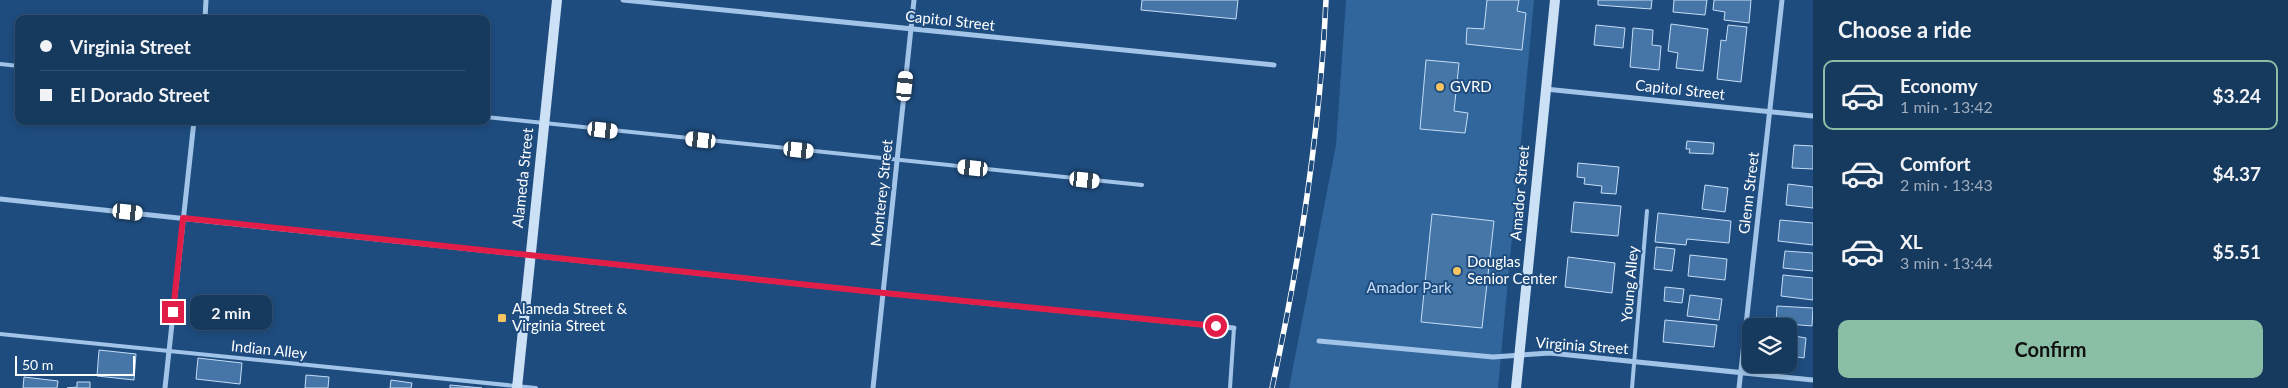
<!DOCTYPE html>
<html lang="en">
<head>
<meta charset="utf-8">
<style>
	:root { --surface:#16395e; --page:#1f4064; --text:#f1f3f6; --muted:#9eacbc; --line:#355373; --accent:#8abfa5 }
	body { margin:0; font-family:Lato,sans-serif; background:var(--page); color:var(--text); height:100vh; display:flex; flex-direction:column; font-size:19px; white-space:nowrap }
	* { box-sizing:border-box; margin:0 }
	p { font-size:16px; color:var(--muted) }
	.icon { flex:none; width:28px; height:28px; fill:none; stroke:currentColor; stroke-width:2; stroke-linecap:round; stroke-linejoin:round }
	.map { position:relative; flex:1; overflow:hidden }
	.panel { display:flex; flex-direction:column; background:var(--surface); width:475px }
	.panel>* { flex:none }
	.banner { position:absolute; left:15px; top:15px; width:475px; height:110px; border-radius:10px; box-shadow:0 2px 8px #0003,0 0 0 1px var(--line); display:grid; align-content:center; height:110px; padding:0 25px; background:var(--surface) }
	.tools { position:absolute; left:1742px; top:318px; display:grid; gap:10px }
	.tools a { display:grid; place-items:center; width:55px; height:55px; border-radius:10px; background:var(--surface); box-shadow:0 2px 8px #0003,0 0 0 1px var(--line); font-size:25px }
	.scale { position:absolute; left:15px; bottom:12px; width:120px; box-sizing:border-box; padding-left:5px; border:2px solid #fff; border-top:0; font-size:14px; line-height:18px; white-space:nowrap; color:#fff; -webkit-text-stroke:4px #1e4c7e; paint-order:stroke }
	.end { position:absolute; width:22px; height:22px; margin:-11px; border:6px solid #e11d48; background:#fff; box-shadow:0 0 0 2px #fff }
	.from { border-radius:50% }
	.bubble { position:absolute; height:35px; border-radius:10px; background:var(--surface); box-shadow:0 2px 8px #0003,0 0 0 1px var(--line); font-size:16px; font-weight:700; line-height:35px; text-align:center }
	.car { position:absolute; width:15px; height:30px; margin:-15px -8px; border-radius:6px; box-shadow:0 0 4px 1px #0007; background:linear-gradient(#fff 24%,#345 0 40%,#fff 0 76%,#345 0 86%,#fff 0) }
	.banner b { display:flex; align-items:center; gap:18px; height:48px; font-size:19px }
	.banner b+b { border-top:1px solid var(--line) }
	.banner i { width:12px; height:12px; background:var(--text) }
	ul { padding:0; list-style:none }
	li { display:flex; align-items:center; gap:15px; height:70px; margin:0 10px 8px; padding:0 15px; border:2px solid transparent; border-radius:10px }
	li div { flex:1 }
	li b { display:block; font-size:19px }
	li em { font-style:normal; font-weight:700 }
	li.on { border-color:var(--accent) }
	li>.icon { width:45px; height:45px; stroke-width:1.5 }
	h2 { padding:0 25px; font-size:22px; line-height:60px }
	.primary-button { display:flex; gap:10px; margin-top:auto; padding:10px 25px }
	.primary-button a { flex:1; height:58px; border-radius:10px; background:var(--accent); color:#111; font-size:20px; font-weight:700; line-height:58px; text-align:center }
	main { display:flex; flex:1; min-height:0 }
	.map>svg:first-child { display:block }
	.green { fill:#30669c }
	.building { fill:#4676a8; stroke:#c5ddf6 }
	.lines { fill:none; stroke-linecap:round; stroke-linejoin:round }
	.lane { stroke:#a1c4e8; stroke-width:4 }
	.street { stroke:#a1c4e8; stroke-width:5 }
	.secondary { stroke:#cce0f6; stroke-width:10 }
	.rail-casing { stroke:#fff; stroke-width:5.5 }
	.rail { stroke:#1e4c7e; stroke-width:4; stroke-dasharray:11; stroke-linecap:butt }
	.route { stroke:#e11d48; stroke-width:6 }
	.poi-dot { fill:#f7c560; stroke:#1e4c7e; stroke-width:2 }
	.labels { text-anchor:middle; stroke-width:4; stroke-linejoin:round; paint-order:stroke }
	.street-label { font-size:15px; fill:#fff; stroke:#1e4c7e }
	.poi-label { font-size:15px; fill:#fff; stroke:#1e4c7e; text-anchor:start }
	.park-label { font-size:15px; fill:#c5ddf6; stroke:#1e4c7e }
</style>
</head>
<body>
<main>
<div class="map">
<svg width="1813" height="388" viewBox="0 0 1813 388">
	<rect width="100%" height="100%" fill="#1e4c7e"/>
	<polygon class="green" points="1346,0 1534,0 1498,388 1289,388 1336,145"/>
	<g class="building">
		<polygon points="1142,0 1238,0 1236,19 1141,10"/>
		<polygon points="1487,0 1519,0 1517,11 1526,13 1522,50 1466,44 1467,28 1484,29"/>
		<polygon points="1598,0 1652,0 1651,9 1598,5"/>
		<polygon points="1674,0 1707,0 1705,15 1673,12"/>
		<polygon points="1714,0 1751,0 1749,23 1724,20 1725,12 1713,10"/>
		<polygon points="1671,24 1708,29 1703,71 1676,68 1678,53 1668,51"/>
		<polygon points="1596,25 1625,28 1623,48 1594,45"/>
		<polygon points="1728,25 1747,27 1741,82 1717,79 1721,40 1726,41"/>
		<polygon points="1633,28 1653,30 1652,45 1661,46 1659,70 1630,67"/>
		<polygon points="1426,60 1459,63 1454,111 1468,113 1465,133 1420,129"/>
		<polygon points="1687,141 1714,143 1713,154 1689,153 1690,149 1686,149"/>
		<polygon points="1794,145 1813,146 1813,169 1792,168"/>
		<polygon points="1578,163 1619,167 1616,194 1601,193 1602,186 1584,184 1585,178 1577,177"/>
		<polygon points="1788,184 1813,187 1813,208 1786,205"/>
		<polygon points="1705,185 1728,188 1725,212 1702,209"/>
		<polygon points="1574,202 1621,206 1618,236 1571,232"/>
		<polygon points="1658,213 1731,221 1729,243 1687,239 1686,245 1655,242"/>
		<polygon points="1432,214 1494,221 1482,328 1421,322"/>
		<polygon points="1780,220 1813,223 1813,245 1778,241"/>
		<polygon points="1656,247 1675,249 1672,271 1654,269"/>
		<polygon points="1785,251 1813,253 1813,271 1783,268"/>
		<polygon points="1690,255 1727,259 1725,280 1688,276"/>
		<polygon points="1568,257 1615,263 1612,293 1565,287"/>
		<polygon points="1783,275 1813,278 1813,300 1781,296"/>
		<polygon points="1665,287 1684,289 1682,303 1664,301"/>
		<polygon points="1690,295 1722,299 1719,320 1687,316"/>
		<polygon points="1777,306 1813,308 1812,326 1776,323"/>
		<polygon points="1665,320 1717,325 1714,347 1663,342"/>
		<polygon points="1789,335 1806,338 1804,358 1789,356"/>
		<polygon points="99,350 136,354 134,380 97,376"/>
		<polygon points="198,358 242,363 240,384 196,379"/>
		<polygon points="306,375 329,377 328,388 305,388"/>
		<polygon points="24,377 58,381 57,388 23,388"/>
		<polygon points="391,380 412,383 411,388 390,388"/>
		<polygon points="77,382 90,382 90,388 67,388 77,387"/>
		<polygon points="450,385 482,388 450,388"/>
	</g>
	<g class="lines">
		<g class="lane">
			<polyline points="0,64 19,66"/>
			<polyline points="486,117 1142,185"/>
			<polyline points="0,334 536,388"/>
			<polyline points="1230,388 1234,328"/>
			<polyline points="1632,388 1647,211"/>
		</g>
		<g class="street">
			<polyline points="623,0 1274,65"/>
			<polyline points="205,19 206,0"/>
			<polyline points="1545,89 1813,116"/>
			<polyline points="0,199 884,293 1234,328"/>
			<polyline points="1319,341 1493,357 1550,353 1813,380"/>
			<polyline points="165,388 194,121"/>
			<polyline points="873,388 914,0"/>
			<polyline points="1739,388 1782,0"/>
		</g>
		<g class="secondary">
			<polyline points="517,388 557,0"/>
			<polyline points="1516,388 1555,0"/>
		</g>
		<g class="rail-casing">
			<path id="rail" d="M1272 388C1300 260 1320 131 1326 0"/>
		</g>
		<use href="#rail" class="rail"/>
	</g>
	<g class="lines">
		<polyline class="route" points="173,312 183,218 884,293 1216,326"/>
	</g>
	<g class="poi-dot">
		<circle cx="1440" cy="87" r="5"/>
		<circle cx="1457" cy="271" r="5"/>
		<rect x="497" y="313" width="10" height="10" rx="2.5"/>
	</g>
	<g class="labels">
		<g class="street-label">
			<text transform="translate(950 21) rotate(6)" y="5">Capitol Street</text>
			<text transform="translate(1680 90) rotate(6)" y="5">Capitol Street</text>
			<text transform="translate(523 178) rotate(-84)" y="5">Alameda Street</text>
			<text transform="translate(882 193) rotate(-84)" y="5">Monterey Street</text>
			<text transform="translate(1520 193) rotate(-85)" y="5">Amador Street</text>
			<text transform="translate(1749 193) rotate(-83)" y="5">Glenn Street</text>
			<text transform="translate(1630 284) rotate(-85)" y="5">Young Alley</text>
			<text transform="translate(1582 346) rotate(4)" y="5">Virginia Street</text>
			<text transform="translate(269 350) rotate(6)" y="5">Indian Alley</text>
		</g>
		<g class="poi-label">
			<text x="1450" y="92">GVRD</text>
			<text x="1467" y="267">Douglas<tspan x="1467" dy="17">Senior Center</tspan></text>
			<text x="512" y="314">Alameda Street &amp;<tspan x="512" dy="17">Virginia Street</tspan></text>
		</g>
		<g class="park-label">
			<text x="1409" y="293">Amador Park</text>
		</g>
	</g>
</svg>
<div class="tools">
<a><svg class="icon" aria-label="layers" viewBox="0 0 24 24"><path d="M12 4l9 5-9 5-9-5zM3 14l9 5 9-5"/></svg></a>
</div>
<div class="scale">50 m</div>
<i class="end from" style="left:1216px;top:326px"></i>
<i class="end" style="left:173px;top:312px"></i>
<div class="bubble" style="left:190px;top:295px;width:82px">2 min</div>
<i class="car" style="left:905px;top:86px;rotate:6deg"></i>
<i class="car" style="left:603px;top:130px;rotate:96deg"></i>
<i class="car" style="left:701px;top:140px;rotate:276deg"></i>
<i class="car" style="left:799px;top:150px;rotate:96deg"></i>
<i class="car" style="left:973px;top:168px;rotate:276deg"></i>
<i class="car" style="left:1085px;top:180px;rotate:96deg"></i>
<i class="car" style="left:128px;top:212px;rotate:96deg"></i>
<div class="banner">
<b><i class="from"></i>Virginia Street</b>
<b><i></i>El Dorado Street</b>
</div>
</div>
<section class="panel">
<h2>Choose a ride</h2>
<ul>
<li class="on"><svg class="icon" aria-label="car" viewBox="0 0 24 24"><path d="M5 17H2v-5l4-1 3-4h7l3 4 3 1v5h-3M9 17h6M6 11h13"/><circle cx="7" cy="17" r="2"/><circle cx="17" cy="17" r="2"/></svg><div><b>Economy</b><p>1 min · 13:42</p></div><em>$3.24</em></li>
<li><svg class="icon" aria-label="car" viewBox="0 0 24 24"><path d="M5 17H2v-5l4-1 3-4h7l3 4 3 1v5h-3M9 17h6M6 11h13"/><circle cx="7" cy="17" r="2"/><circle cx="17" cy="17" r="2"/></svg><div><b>Comfort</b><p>2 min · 13:43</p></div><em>$4.37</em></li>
<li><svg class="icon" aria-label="car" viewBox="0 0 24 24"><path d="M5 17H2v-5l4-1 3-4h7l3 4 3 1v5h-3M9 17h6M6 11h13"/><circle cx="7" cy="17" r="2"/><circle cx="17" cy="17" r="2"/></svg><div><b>XL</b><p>3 min · 13:44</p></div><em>$5.51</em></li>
</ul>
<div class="primary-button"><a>Confirm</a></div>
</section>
</main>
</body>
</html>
